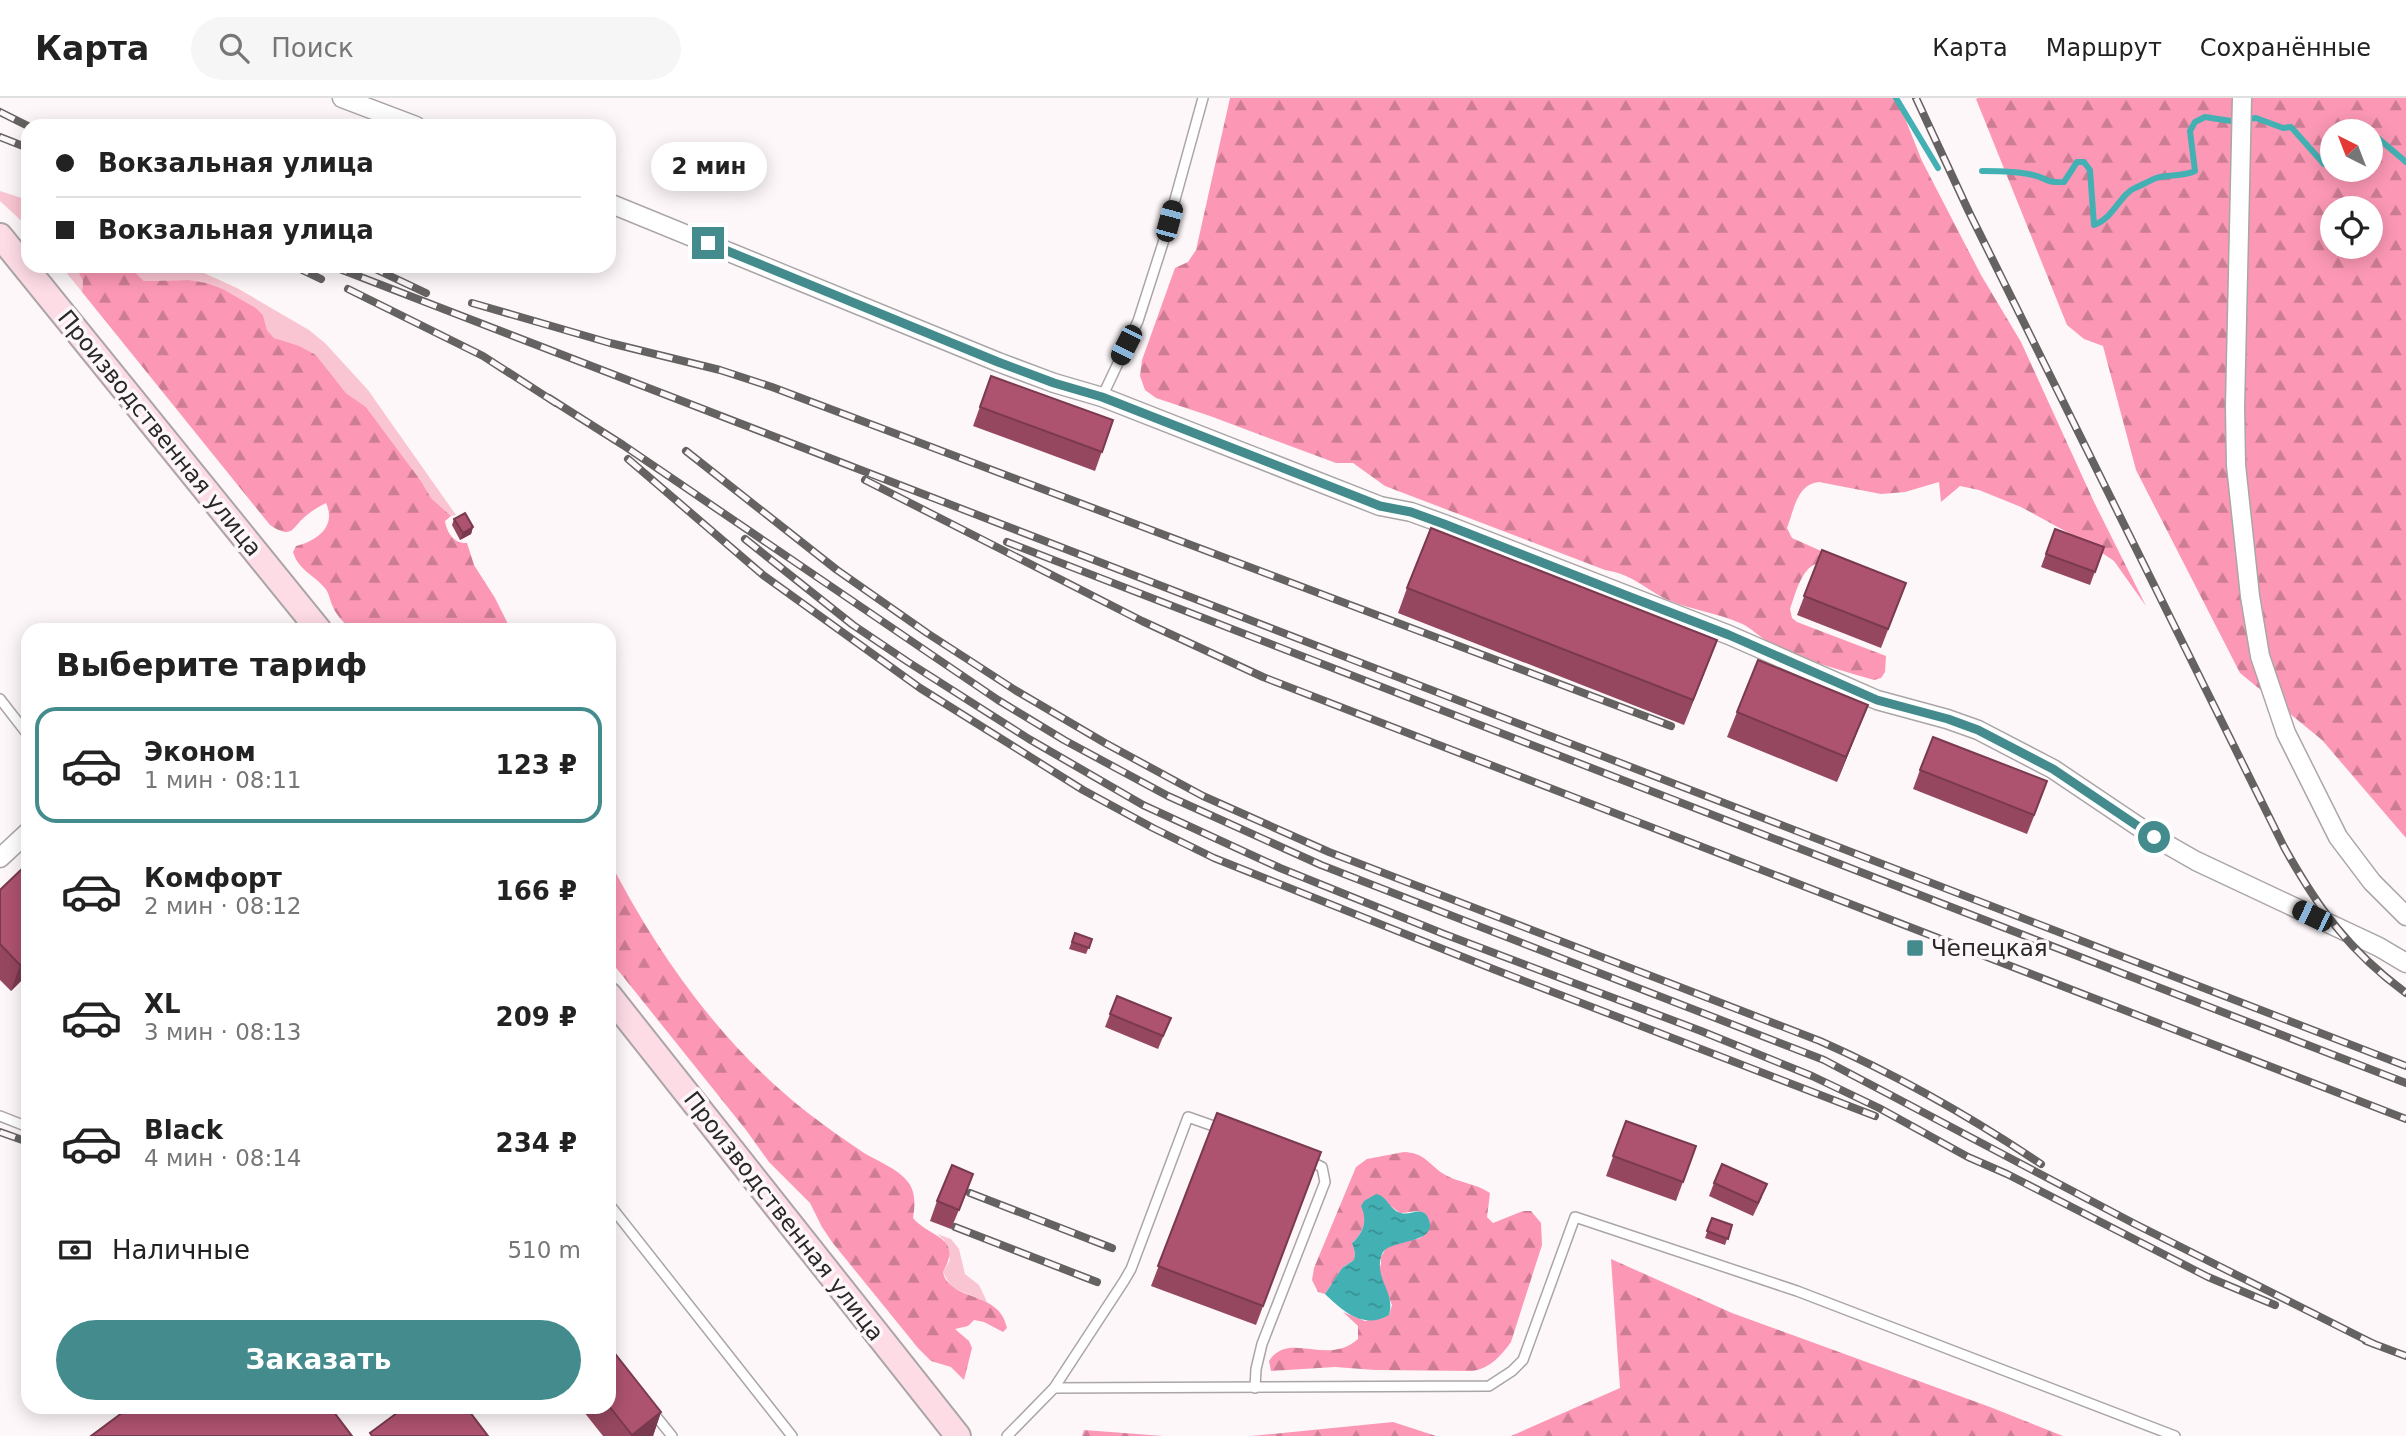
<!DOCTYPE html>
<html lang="ru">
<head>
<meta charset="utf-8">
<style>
	:root { --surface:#fff; --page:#f6f6f6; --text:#222; --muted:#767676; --line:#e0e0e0; --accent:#438b8c }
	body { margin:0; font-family:"DejaVu Sans",sans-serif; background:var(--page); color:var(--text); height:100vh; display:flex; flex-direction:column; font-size:26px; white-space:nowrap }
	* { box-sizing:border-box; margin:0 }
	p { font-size:23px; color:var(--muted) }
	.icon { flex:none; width:38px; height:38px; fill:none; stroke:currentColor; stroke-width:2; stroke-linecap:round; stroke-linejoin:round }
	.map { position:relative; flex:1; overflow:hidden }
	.panel { position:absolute; left:21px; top:525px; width:595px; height:791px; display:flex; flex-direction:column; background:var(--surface); border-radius:21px; box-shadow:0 4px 18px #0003 }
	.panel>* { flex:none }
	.hud { position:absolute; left:21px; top:21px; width:595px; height:154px; border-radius:21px; box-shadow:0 4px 18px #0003; display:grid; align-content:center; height:154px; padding:0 35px; background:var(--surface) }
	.needle { width:46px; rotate:318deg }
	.controls { position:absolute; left:2320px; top:21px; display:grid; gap:14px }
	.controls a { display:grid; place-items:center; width:63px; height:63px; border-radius:50%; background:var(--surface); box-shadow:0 4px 18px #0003; font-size:35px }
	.end { position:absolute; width:32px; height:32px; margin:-16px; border:9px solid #438b8c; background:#fff; box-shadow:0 0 0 4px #fff }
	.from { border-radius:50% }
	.bubble { position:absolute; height:49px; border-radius:24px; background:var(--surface); box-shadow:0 4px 18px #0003; font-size:23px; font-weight:700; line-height:49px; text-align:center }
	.car { position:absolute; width:21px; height:42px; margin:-21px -10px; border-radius:9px; box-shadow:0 0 5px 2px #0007; background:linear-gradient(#222 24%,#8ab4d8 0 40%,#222 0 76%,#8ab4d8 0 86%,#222 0) }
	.hud b { display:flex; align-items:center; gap:24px; height:66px; font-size:26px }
	.hud b+b { border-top:2px solid var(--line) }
	.hud i { width:18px; height:18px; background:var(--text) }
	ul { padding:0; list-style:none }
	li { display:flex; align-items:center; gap:21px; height:116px; margin:0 14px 10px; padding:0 21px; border:4px solid transparent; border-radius:21px }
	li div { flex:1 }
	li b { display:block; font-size:26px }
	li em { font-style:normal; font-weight:700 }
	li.active { border-color:var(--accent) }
	li>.icon { width:63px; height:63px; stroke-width:1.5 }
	h2 { padding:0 35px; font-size:32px; line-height:84px }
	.pay { display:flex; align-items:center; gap:18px; height:77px; padding:0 35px; font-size:26px }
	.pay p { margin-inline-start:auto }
	.button { display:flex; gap:14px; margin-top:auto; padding:14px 35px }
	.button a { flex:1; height:80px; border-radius:42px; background:var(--accent); color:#fff; font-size:28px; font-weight:700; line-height:80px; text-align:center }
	header { display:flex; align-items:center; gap:42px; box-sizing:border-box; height:98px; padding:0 35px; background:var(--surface); border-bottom:2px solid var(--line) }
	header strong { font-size:33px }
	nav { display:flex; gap:38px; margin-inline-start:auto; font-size:24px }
	.search { width:490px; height:63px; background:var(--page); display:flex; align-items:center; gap:18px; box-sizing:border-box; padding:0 24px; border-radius:38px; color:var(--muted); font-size:26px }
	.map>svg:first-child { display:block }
	.grass { fill:#fac5d2 }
	.forest { fill:url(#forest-firs); fill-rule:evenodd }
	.water { fill:url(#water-ripples) }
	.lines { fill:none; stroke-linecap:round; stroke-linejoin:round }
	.stream { stroke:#43b1b3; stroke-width:6 }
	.service-casing { stroke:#aaa5a6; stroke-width:12 }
	.minor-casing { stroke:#aaa5a6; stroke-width:21 }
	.secondary-casing { stroke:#aaa5a6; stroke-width:28 }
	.service { stroke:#fff; stroke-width:9 }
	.minor { stroke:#fff; stroke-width:18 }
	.secondary { stroke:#fedce6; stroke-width:24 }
	.rail-casing { stroke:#656262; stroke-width:8 }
	.rail { stroke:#fdf7f9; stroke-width:5; stroke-dasharray:16; stroke-linecap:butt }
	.wall { fill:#95475f }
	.shaded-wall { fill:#79394e }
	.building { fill:#ad526f; stroke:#79394e; stroke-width:2 }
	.route { stroke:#438b8c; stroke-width:9 }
	.poi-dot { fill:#438b8c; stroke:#fdf7f9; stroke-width:2.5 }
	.labels { text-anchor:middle; stroke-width:7; stroke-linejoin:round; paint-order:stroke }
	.street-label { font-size:23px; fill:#292727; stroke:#fdf7f9 }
	.poi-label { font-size:23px; fill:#292727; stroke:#fdf7f9; text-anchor:start }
</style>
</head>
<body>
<header>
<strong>Карта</strong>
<div class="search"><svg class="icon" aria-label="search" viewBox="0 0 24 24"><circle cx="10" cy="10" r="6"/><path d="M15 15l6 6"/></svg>Поиск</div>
<nav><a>Карта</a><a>Маршрут</a><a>Сохранённые</a></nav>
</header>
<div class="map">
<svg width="2406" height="1338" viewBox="0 0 2406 1338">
	<defs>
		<pattern id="forest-firs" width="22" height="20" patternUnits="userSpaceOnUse" patternTransform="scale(1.75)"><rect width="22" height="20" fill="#fc98b5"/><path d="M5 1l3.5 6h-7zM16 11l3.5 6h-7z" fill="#cc7c93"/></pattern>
		<pattern id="water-ripples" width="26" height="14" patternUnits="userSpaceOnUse" patternTransform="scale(1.75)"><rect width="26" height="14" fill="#43b1b3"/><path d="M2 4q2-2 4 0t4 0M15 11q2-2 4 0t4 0" fill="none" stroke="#389092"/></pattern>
	</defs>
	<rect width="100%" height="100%" fill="#fdf7f9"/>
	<g class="grass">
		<polygon points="0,93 28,102 28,129 0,103"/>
		<polygon points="61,168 75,168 83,183 82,194"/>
		<polygon points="129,168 177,168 204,175 237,190 309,232 325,245 368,292 456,417 451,418 431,400 421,383 366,309 346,295 316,257 274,240 267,232 263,217 256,210 223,191 189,182 144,183"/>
		<polygon points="937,1136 951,1141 959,1151 965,1176 979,1187 987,1204 951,1189 943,1174 950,1162 944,1142"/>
	</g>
	<g class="forest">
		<path d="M1230 0H1897L1922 63 1981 177 2021 244 2094 404 2146 508 2114 463 2089 446 2021 409 1979 392 1960 388 1941 404 1939 384 1905 394 1881 396 1819 384C1797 386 1794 412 1787 430L1792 440 1884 481 1821 465C1802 466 1796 495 1790 511L1792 520 1797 524 1886 558 1885 574 1881 580 1874 582C1840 572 1804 563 1772 546 1760 540 1752 530 1740 525 1717 515 1692 512 1668 502 1645 491 1632 476 1605 472L1385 388 1353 365H1336L1210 318 1156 300 1145 292 1140 278 1142 262 1175 170 1188 164 1196 152Z"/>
		<path d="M1978 0H2406V740L2322 642 2240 575 2136 372 2103 248 2084 241 2067 227 1976 1ZM2333 33H2371V72H2333ZM2333 110H2371V149H2333Z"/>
		<path d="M75 168H129L144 183 189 182 206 185 223 191 256 210 263 217 267 232 274 240 299 248 316 257 346 295 366 309 421 383 431 400 451 418 445 423C447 435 454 446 467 445L474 467 495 500 511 532H350C345 525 336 517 333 509 329 501 330 495 323 488 312 476 298 471 293 454L296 448C316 443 337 429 326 405 320 408 313 412 307 417 292 428 294 443 270 427L82 194 83 183Z"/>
		<path d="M609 762C658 857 722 948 808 1015 826 1029 845 1042 864 1055 879 1064 897 1070 908 1084 916 1094 915 1109 913 1120 931 1141 963 1138 943 1174 949 1204 1000 1192 1007 1230L1003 1234 984 1224 974 1222 968 1228 955 1231 969 1243 972 1250 964 1282 951 1269 931 1263 918 1250 832 1144 822 1129 810 1105 769 1064 746 1032 609 861Z"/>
		<path d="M1404 1054C1424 1055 1427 1064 1442 1075 1457 1085 1476 1085 1490 1095L1487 1119 1493 1125 1523 1113H1531L1541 1125 1542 1147 1511 1244C1501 1258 1490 1270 1473 1273L1375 1272 1335 1269 1271 1273 1269 1263C1289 1232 1327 1269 1358 1241V1228L1343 1214 1365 1223 1389 1217 1392 1207 1378 1174 1381 1166V1159L1387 1148 1420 1140 1428 1133V1120C1419 1109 1413 1115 1400 1115L1389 1107 1386 1102 1364 1113C1366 1127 1362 1136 1352 1145L1355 1155 1354 1162 1342 1170 1325 1196 1318 1194 1312 1182 1314 1170 1356 1069 1367 1061Z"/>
		<polygon points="1611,1161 1732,1215 1990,1309 2063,1338 1511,1338 1620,1290"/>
		<polygon points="1393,1324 1436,1338 1251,1338"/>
		<polygon points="1084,1332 1163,1338 1082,1338"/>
	</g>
	<path class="water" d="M1376 1096C1388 1098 1389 1112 1401 1115 1412 1118 1423 1106 1429 1122 1438 1147 1387 1141 1382 1156 1373 1181 1396 1193 1389 1217 1363 1232 1343 1213 1325 1196L1342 1170 1354 1162 1355 1155 1352 1145C1363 1135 1368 1123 1361 1108L1364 1103Z"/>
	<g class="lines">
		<g class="stream">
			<polyline points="1896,0 1938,70"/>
			<polyline points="2371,42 2379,41 2406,64"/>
			<path d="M1982 73C1999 73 2016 73 2033 77 2048 80 2044 85 2064 84L2077 64H2084L2090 72 2094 127C2114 120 2120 96 2135 90 2142 87 2149 83 2156 80 2169 76 2182 79 2195 73L2190 33 2195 24 2205 19 2231 23 2256 20 2283 30 2291 29 2324 66 2333 55"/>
		</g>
		<g class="service-casing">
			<g id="service">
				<polyline points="1102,299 1138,223 1163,145 1203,0"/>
				<polyline points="0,601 28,637"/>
				<polyline points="0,1018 28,1029"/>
				<polyline points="609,1106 792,1338"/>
				<polyline points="1054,1290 1489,1288 1512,1273 1523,1262 1575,1119 1797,1193 2175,1338"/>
				<polyline points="1255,1290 1256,1271 1262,1246 1325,1084 1322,1069 1307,1062"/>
				<polyline points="651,1312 672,1338"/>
				<polyline points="1007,1338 1054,1290 1124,1183 1131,1171 1188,1019 1222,1031"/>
			</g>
		</g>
		<g class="minor-casing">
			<g id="minor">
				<polyline points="342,0 416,28"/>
				<polyline points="2242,0 2235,309 2236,367 2250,498 2260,558 2286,635 2338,739 2372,784 2406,818"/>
				<polyline points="609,105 998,264 1054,285 1102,299 1380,408 1411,414 1444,426 1729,537 1877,602 1947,621 1978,632 2053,671 2154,739 2196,763 2379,849 2406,865"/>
				<polyline points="0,760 28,734"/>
			</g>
		</g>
		<g class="secondary-casing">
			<g id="secondary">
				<polyline points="0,138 319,532"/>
				<polyline points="609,897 958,1338"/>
			</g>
		</g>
		<use href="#service" class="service"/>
		<use href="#minor" class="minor"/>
		<use href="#secondary" class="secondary"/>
		<g class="rail-casing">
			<g id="rail">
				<path d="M1916 0 1969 114 2284 749C2318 810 2349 853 2406 895"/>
				<polyline points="0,14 28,28"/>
				<polyline points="0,39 28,50"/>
				<polyline points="294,168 321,181"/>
				<polyline points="332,168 2406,968"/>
				<polyline points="369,168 426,195"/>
				<polyline points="348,191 483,258 556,305"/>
				<polyline points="472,205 610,245 720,272 772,289 1671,628"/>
				<polyline points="549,300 623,347 998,602 1064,642 1168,698 1321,767 1824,962 2135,1126 2374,1246"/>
				<path d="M686 353 837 472 927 535 1015 592 1105 645 1203 698 1329 754 1820 943C1897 977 1971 1019 2041 1066"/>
				<polyline points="628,361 763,477 920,590 1083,692 1153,730 1214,760 1493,871 1875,1018"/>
				<polyline points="865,382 1142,523 1263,579 2406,1021"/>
				<polyline points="745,441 853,527 908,564 1029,641 1143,707 1280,770 1444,836 1701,933 1812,978 1879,1010 1968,1059 2007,1076 2208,1179 2275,1207"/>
				<polyline points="1007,444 2406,985"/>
				<polyline points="0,1034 28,1044"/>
				<polyline points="970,1095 1112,1150"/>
				<polyline points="955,1129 1097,1184"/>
				<polyline points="2366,1243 2406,1258"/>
			</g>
		</g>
		<use href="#rail" class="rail"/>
	</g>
	<g class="wall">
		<polygon points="991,278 1113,322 1095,373 973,328"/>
		<polygon points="454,421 473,429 471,436 460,442 452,427"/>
		<polygon points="2055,431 2104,449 2090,487 2041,469"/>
		<polygon points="1822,452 1906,485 1881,550 1797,517"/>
		<polygon points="1407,490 1717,542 1684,627 1398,515"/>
		<polygon points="1737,614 1858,632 1837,684 1727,639"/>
		<polygon points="1920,672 2040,703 2027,736 1913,691"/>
		<polygon points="28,765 28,876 11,893 0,882 0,792"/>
		<polygon points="1075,835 1092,841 1086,856 1069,851"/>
		<polygon points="1117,898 1171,920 1158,951 1105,929"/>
		<polygon points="1217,1015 1321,1054 1256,1227 1151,1188"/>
		<polygon points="1626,1023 1696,1048 1676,1103 1606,1078"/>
		<polygon points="1714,1085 1762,1099 1753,1118 1709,1098"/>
		<polygon points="966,1095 951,1131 930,1123 937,1103"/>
		<polygon points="1712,1120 1732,1127 1725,1147 1705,1140"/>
		<polygon points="580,1309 609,1309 661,1314 653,1338 603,1338"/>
	</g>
	<g class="shaded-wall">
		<polygon points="473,429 471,436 460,442 463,435"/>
		<polygon points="1717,542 1707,568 1684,627 1693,602"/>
		<polygon points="1868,607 1858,632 1837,684 1846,659"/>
		<polygon points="28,860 28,876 11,893 20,867"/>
		<polygon points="661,1314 653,1338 632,1338"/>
	</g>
	<g class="building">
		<polygon points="991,278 1113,322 1102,354 980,309"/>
		<polygon points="465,415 473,429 463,435 454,421"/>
		<polygon points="1431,430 1717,542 1693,602 1407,490"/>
		<polygon points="2055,431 2104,449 2095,474 2046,456"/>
		<polygon points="1822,452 1906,485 1888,531 1804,498"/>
		<polygon points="1758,562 1868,607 1846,659 1737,614"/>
		<polygon points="1933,639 2047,683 2034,717 1920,672"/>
		<polygon points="28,765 28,860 20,867 0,846 0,792"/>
		<polygon points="1075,835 1092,841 1089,850 1072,844"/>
		<polygon points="1117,898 1171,920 1163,938 1110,916"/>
		<polygon points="1217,1015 1321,1054 1263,1208 1158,1168"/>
		<polygon points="1626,1023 1696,1048 1683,1084 1613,1058"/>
		<polygon points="1722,1066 1767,1086 1758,1105 1714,1085"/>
		<polygon points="952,1067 973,1076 959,1112 937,1103"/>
		<polygon points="1712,1120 1732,1127 1728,1141 1707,1133"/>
		<polygon points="609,1248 661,1314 632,1337 609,1308"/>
		<polygon points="130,1309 330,1309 352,1338 91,1338"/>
		<polygon points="405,1309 466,1309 488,1338 372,1338 370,1335"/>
	</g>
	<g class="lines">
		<polyline class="route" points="708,145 998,264 1054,285 1102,299 1380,408 1411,414 1444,426 1625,497 1729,537 1877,602 1948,621 1978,632 2053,671 2154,739"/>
	</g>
	<rect class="poi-dot" x="1906" y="841" width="18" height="18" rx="3.5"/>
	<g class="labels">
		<g class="street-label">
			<text transform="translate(160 335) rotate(51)" y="8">Производственная улица</text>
			<text transform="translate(784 1118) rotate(52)" y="8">Производственная улица</text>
		</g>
		<g class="poi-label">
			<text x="1931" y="858">Чепецкая</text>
		</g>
	</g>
</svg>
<div class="controls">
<a><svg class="needle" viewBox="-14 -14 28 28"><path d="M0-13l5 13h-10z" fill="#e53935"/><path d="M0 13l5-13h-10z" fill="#767676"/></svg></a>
<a><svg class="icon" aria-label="locate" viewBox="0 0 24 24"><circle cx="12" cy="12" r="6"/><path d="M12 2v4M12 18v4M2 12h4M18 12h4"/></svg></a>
</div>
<i class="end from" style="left:2154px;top:739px"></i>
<i class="end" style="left:708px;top:145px"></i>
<div class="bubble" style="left:651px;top:44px;width:116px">2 мин</div>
<i class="car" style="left:1169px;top:123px;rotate:15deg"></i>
<i class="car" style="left:1126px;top:247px;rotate:207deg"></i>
<i class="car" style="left:2312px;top:818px;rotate:296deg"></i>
<div class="hud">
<b><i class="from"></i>Вокзальная улица</b>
<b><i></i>Вокзальная улица</b>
</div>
<section class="panel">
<h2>Выберите тариф</h2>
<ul>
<li class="active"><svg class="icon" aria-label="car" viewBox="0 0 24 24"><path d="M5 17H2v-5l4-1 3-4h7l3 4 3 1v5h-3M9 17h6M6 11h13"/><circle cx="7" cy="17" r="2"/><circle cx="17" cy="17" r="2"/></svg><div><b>Эконом</b><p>1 мин · 08:11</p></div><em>123 ₽</em></li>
<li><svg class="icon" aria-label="car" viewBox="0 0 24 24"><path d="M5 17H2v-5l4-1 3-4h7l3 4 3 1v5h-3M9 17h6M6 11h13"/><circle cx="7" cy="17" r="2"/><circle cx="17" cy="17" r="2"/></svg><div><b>Комфорт</b><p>2 мин · 08:12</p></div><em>166 ₽</em></li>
<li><svg class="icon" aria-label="car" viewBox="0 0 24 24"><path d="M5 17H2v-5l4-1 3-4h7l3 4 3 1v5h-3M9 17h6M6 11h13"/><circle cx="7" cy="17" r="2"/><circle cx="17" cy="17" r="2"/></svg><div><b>XL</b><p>3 мин · 08:13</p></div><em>209 ₽</em></li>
<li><svg class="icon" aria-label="car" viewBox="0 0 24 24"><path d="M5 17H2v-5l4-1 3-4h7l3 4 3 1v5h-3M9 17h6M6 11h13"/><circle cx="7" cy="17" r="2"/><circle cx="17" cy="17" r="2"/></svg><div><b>Black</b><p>4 мин · 08:14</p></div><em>234 ₽</em></li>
</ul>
<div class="pay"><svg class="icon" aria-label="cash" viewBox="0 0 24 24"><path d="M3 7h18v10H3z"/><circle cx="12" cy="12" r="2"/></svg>Наличные<p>510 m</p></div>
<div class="button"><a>Заказать</a></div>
</section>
</div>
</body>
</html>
